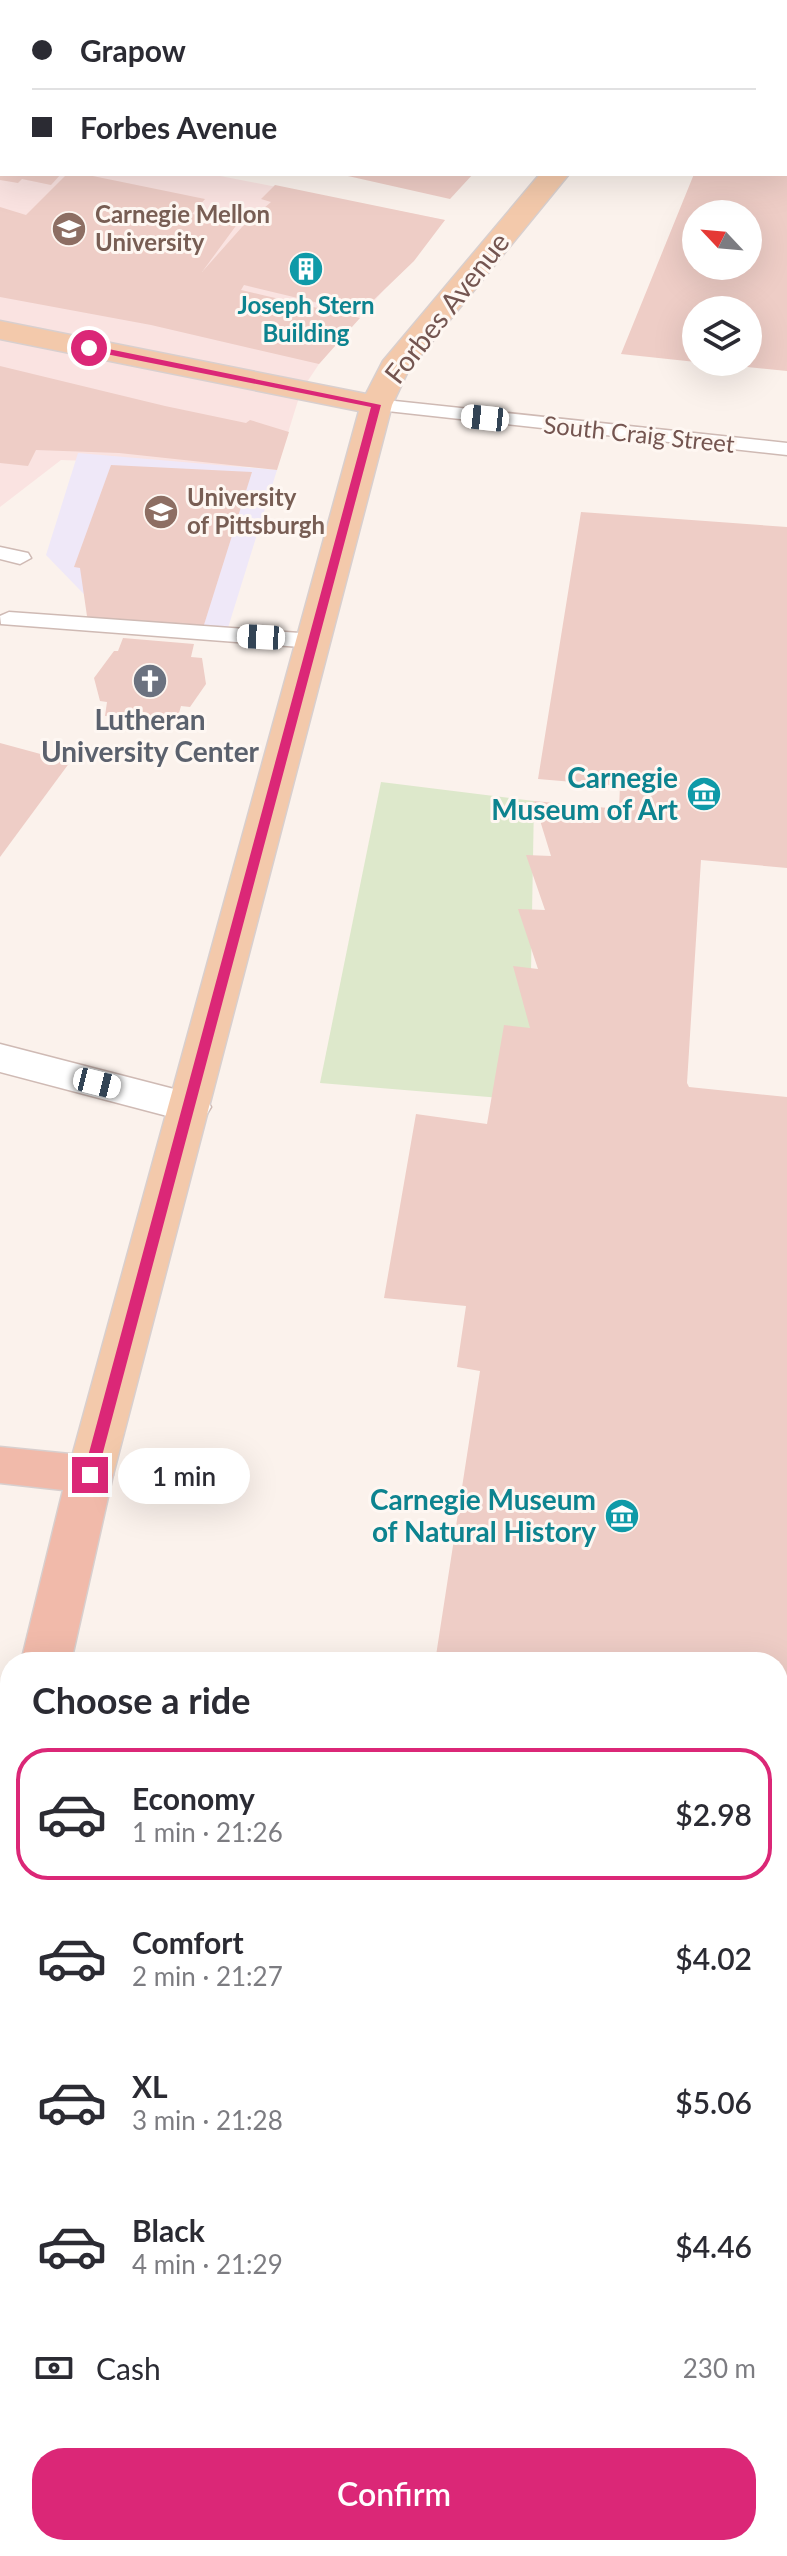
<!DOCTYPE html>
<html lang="en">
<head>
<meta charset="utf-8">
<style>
	:root { --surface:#fff; --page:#f2f2f3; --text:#2b2b33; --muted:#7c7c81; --line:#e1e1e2; --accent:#db2777 }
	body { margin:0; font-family:Lato,sans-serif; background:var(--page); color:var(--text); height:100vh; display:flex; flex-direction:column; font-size:30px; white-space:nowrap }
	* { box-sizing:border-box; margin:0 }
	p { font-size:26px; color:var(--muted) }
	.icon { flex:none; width:44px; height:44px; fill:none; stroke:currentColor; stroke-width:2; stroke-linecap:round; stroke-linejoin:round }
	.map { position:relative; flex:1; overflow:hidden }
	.sheet { position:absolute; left:0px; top:1652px; width:788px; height:904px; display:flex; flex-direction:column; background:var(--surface); border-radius:32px 32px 0 0; box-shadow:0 8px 32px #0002 }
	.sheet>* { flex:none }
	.top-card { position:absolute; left:0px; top:0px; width:788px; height:176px; box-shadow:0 8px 32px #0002; display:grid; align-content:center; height:176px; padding:0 32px; background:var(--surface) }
	.needle { width:52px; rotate:296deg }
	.tools { position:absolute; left:682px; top:200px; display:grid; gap:16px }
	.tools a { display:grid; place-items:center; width:80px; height:80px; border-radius:50%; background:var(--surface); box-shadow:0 8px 32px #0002; font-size:40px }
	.end { position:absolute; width:36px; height:36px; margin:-18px; border:10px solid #db2777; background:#fff; box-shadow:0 0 0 4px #fff }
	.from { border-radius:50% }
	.bubble { position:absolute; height:56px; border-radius:28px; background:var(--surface); box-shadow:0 8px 32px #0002; font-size:26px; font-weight:600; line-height:56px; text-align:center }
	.car { position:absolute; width:24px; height:48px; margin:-24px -12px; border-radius:10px; box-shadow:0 0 6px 2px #0007; background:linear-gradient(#fff 24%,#345 0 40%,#fff 0 76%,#345 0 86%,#fff 0) }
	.top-card b { display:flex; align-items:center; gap:28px; height:76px; font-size:30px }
	.top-card b+b { border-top:2px solid var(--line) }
	.top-card i { width:20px; height:20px; background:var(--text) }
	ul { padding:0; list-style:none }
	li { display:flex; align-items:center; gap:24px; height:132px; margin:0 16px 12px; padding:0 16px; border:4px solid transparent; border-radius:32px }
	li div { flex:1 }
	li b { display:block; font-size:30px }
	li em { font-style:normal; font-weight:600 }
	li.selected { border-color:var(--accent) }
	li>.icon { width:72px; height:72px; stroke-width:1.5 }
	h2 { padding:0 32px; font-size:36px; line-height:96px }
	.pay { display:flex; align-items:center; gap:20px; height:88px; padding:0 32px; font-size:30px }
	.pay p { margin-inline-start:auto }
	.action { display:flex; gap:16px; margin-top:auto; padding:16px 32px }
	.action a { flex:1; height:92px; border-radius:32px; background:var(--accent); color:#fff; font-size:32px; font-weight:600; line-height:92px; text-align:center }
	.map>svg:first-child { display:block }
	.commercial { fill:#fae3e1 }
	.education { fill:#efe8f8 }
	.green { fill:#dde8cb }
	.building { fill:#eecdc6; fill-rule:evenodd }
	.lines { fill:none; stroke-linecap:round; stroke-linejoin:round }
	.service-casing { stroke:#cfbab4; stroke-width:3 }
	.minor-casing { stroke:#cfbab4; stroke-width:3 }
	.primary-casing { stroke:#d8cfce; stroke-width:3 }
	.trunk-casing { stroke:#d8cfce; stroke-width:3 }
	.service { fill:#fff; fill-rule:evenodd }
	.minor { fill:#fff; fill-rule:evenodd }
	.primary { fill:#f3c9ab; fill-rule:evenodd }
	.trunk { fill:#f1baaa; fill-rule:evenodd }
	.route { fill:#db2777 }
	.labels { text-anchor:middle; stroke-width:6; stroke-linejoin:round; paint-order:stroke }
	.far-education-label { font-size:24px; font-weight:bold; fill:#785e54; stroke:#fef7f2; text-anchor:start }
	.far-culture-label { font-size:24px; font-weight:bold; fill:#0d838f; stroke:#fef7f2 }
	.far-street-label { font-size:24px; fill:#745550; stroke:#fef7f2 }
	.street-label { font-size:28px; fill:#745550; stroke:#fef7f2 }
	.worship-label { font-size:28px; font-weight:bold; fill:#5b616d; stroke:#fef7f2 }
	.culture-label { font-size:28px; font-weight:bold; fill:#0d838f; stroke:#fef7f2; text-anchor:end }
</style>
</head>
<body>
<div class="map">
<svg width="787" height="2556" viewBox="0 0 787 2556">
	<rect width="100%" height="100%" fill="#fbf2ec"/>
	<polygon class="commercial" points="0,132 2,174 210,174 445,220 319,364 301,391 277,468 61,460 0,507"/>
	<polygon class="education" points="78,453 277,470 227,631 107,618 46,555"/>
	<g class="green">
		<polygon points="381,782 534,801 530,1028 526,1100 320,1083"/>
		<polygon points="778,2188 787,2189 787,2461 778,2460"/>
		<polygon points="114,2546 229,2546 221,2556 118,2556"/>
		<polygon points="372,2546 750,2546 787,2551 787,2556 370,2556"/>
	</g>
	<g class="building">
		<polygon points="0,174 61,174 51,185 22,179 18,183 0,180"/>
		<polygon points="67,174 83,174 205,199 192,214 238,223 202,272 242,227 271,202 261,199 275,185 445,220 414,261 360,313 244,285 241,290 360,318 319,364 151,325 0,297 0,207 26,215"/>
		<polygon points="339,174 473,174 450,199"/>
		<path d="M694 174H787V371L718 364 748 362V310H696V362L621 354ZM696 214H748V266H696Z"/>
		<polygon points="0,366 165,406 246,423 250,420 289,432 277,470 119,453 36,450 28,466 0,463"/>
		<polygon points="111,465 252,472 203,628 88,623 80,568 74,567"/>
		<polygon points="581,512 787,527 787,868 701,860 687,1083 689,1087 787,1097 787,2189 778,2188 778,1662 435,1662 480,1371 457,1367 466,1306 384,1298 416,1114 487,1124 504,1025 530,1028 513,966 538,969 518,909 545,910 526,855 551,856 534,801 619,809 620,786 538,779"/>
		<polygon points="123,638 194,644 191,657 202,658 206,684 190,707 181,706 177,720 105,716 107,702 100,701 94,678 114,651 118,651"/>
		<polygon points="0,743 70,762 0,857"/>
	</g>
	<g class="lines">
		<g class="service-casing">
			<g id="service">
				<rect x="0" y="123" width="2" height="10"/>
				<polygon points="376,399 787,443 787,455 369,409 366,405 369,401"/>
				<polygon points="0,547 28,553 31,558 20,564 0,559"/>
				<polygon points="9,612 314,634 325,641 314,648 1,624 0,616"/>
			</g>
		</g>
		<g class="minor-casing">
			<g id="minor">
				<polygon points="2,60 2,78 0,78 0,61"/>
				<polygon points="0,1044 205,1097 211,1107 205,1117 190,1122 0,1072"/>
			</g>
		</g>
		<g class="primary-casing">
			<g id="primary">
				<polygon points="686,0 712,0 685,2"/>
				<polygon points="540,174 569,174 408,371 392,405 113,1475 107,1488 90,1494 73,1488 67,1475 359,411 0,339 0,321 366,394 383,361"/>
			</g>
		</g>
		<g class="trunk-casing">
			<g id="trunk">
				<polygon points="0,1447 90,1456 107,1462 113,1475 71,1662 21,1662 63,1490 0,1483"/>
				<polygon points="10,1790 10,1874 0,1878 0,1794"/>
			</g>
		</g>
		<use href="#service" class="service"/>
		<use href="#minor" class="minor"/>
		<use href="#primary" class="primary"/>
		<use href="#trunk" class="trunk"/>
	</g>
	<polygon class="route" points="89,345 381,405 97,1475 90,1480 83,1475 371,407 86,350"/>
	<defs>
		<g id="university-disc" transform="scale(1.8)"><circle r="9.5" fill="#8d6e63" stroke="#fef7f2"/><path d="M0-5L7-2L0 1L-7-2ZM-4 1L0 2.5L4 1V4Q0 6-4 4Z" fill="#fff"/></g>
		<g id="building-disc" transform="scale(1.8)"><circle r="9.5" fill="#0f9aa8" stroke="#fef7f2"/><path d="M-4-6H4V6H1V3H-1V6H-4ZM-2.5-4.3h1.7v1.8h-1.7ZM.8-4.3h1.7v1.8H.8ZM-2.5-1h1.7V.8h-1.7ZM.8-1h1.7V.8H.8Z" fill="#fff"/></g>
		<g id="church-disc" transform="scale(1.8)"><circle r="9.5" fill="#6b7280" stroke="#fef7f2"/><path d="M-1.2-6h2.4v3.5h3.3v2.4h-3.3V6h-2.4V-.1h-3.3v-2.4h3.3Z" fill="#fff"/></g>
		<g id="museum-disc" transform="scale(1.8)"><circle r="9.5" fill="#0f9aa8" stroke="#fef7f2"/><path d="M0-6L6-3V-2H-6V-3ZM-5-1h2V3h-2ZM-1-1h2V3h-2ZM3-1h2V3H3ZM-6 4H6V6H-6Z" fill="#fff"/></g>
	</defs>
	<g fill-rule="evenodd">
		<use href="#university-disc" x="69" y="229"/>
		<use href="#building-disc" x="306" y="269"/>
		<use href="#university-disc" x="161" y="512"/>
		<use href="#church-disc" x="150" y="681"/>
		<use href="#museum-disc" x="704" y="794"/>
		<use href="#museum-disc" x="622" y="1516"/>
	</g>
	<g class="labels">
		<g class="far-education-label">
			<text x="95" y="223">Carnegie Mellon<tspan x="95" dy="28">University</tspan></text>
			<text x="187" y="506">University<tspan x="187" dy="28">of Pittsburgh</tspan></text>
		</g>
		<g class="far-culture-label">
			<text x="306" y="314">Joseph Stern<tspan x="306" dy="28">Building</tspan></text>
		</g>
		<g class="far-street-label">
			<text transform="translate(639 435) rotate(6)" y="8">South Craig Street</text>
		</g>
		<g class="street-label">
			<text transform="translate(447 308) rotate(-52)" y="10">Forbes Avenue</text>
		</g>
		<g class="worship-label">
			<text x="150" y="730">Lutheran<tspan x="150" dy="32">University Center</tspan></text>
		</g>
		<g class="culture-label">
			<text x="678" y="788">Carnegie<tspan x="678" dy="32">Museum of Art</tspan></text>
			<text x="596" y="1510">Carnegie Museum<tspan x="596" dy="32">of Natural History</tspan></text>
		</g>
	</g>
</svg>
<div class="tools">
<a><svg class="needle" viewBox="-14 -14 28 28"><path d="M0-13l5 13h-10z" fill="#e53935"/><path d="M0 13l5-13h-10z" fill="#7c7c81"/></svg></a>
<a><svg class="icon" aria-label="layers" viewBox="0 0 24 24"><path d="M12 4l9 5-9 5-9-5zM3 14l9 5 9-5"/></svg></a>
</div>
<i class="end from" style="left:89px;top:348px"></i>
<i class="end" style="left:90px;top:1475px"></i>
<div class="bubble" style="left:118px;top:1448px;width:132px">1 min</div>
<i class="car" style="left:485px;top:418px;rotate:276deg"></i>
<i class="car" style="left:261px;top:637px;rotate:273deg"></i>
<i class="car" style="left:97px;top:1083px;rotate:104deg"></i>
<div class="top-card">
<b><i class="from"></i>Grapow</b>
<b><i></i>Forbes Avenue</b>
</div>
<section class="sheet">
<h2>Choose a ride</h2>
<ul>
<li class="selected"><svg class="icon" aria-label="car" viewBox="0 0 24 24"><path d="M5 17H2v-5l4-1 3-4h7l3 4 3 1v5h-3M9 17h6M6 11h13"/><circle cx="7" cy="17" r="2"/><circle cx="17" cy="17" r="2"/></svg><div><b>Economy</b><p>1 min · 21:26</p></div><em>$2.98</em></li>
<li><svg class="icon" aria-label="car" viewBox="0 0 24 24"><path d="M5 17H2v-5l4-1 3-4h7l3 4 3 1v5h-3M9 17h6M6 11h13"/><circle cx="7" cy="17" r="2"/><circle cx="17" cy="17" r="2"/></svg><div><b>Comfort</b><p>2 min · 21:27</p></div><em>$4.02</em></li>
<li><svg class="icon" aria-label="car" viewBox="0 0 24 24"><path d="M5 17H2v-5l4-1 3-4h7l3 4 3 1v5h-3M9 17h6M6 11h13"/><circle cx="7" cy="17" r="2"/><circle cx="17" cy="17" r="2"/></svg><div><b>XL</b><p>3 min · 21:28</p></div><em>$5.06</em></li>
<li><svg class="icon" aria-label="car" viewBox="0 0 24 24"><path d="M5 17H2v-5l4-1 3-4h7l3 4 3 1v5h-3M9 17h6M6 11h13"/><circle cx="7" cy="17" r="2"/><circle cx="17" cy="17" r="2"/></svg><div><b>Black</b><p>4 min · 21:29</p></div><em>$4.46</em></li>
</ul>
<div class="pay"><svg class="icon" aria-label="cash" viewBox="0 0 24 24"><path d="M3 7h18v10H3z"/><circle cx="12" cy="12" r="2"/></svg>Cash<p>230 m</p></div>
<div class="action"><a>Confirm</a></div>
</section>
</div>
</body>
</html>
